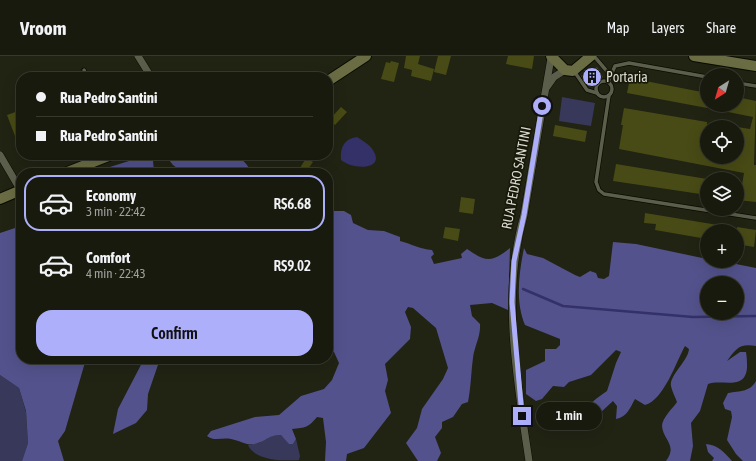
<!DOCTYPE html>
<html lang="en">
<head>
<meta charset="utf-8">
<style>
	:root { --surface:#191a0e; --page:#222317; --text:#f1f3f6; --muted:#9fa19e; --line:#37382e; --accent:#adaffb }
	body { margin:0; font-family:"Asap Condensed",sans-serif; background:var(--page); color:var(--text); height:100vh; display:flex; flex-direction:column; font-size:15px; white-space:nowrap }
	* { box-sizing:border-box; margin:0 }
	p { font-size:13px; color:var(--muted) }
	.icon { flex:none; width:22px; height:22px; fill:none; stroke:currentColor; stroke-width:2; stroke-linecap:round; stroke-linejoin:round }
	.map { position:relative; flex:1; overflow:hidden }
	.sheet { position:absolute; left:16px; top:112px; width:317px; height:196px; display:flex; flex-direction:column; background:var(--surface); border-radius:16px; box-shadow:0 4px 16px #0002,0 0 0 1px var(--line) }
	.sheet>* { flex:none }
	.hud { position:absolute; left:16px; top:16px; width:317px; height:88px; border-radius:16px; box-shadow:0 4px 16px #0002,0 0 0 1px var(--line); display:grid; align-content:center; height:88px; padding:0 20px; background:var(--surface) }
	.needle { width:26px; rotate:217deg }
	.fabs { position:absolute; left:700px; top:12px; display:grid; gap:8px }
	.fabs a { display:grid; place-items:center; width:44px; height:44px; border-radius:50%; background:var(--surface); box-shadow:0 4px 16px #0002,0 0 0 1px var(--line); font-size:20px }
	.end { position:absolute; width:18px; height:18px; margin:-9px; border:5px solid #adaffb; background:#111; box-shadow:0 0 0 2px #111 }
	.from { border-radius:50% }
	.bubble { position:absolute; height:28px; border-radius:14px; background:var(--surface); box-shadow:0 4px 16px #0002,0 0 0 1px var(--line); font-size:13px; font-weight:600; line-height:28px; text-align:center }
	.hud b { display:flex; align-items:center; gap:14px; height:38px; font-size:15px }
	.hud b+b { border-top:1px solid var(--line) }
	.hud i { width:10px; height:10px; background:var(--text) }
	ul { padding:7px 0 0; list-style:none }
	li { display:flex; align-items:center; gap:12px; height:56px; margin:0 8px 6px; padding:0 12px; border:2px solid transparent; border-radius:16px }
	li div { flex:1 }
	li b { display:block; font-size:15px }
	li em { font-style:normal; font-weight:600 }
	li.on { border-color:var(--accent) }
	li>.icon { width:36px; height:36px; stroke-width:1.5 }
	.button { display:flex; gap:8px; margin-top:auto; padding:8px 20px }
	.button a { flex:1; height:46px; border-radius:16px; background:var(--accent); color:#111; font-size:16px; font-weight:600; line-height:46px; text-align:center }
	header { display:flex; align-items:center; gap:24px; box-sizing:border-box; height:56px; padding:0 20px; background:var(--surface); border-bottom:1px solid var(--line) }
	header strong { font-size:19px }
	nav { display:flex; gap:22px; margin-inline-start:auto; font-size:14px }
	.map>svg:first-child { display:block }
	.green { fill:#37385a }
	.forest { fill:#53528c; fill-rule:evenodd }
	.water { fill:#343169 }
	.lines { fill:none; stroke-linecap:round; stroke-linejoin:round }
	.stream { stroke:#343169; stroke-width:2.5 }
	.building { fill:#484b15 }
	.lane-casing { stroke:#0b0c01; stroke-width:5 }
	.street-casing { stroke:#0b0c01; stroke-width:8 }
	.secondary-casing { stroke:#0b0c01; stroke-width:12 }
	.lane { stroke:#5c5e4c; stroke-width:3.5 }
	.street { stroke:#5c5e4c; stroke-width:7 }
	.secondary { stroke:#6a6d44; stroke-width:10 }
	.route { stroke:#adaffb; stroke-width:5 }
	.labels { text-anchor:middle; stroke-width:3.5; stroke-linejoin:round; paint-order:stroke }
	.poi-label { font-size:14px; fill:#dadbd1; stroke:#181909; text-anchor:start }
	.street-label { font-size:14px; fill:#dadbd1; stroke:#181909 }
</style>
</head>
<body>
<header>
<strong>Vroom</strong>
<nav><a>Map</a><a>Layers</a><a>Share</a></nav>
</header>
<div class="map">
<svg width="756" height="405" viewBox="0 0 756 405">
	<rect width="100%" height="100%" fill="#212313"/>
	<g class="green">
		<polygon points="562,41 595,47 591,70 559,65"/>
		<polygon points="0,319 19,332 26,356 28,387 22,405 0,405"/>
		<path d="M275 378 281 379 293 388 296 383 300 400 299 404C284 405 255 405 248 389L259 387Z"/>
	</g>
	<g class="forest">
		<path d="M165 99H181L185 102C196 97 200 103 210 101 231 98 241 96 252 117H184L173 109Z"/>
		<polygon points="145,102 153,104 154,117 91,117 132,104"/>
		<path d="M332 155H344L351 159 353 167 368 174 384 175 400 181V185C412 188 419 193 432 194L434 198 431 201 434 208 462 202 461 198 467 193C486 206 491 207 510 192L508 254 492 247 470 249 472 260 480 268C481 280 474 291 473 302 471 317 471 331 468 346L462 348 453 361 442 366V372L435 381 441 397 437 405H418L406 387 417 372 422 353 443 323 448 312 436 272 413 252 408 251 405 256 411 271 410 283 385 308 388 324 385 335 391 357 364 392 347 398 346 405H325L326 386 323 362 317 361C309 371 305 372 292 373L296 383 293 388H289L281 379C271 378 267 384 258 387 247 391 242 385 231 383 222 381 215 386 207 380L211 375 255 361 279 359 301 340 324 333 332 324 339 307 334 296 328 293V164Z"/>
		<polygon points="21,170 21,303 86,303 65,375 58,385 64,405 22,405 28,387 26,355 19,332 0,319 0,177"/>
		<path d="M613 186 636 188 707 203V205H721L756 212V290C739 287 736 293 727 305L740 296H746C747 302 747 306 747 312 745 335 722 323 708 328L700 355 691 367 693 390 690 405H666C678 389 663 384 662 370 662 362 673 352 677 346 675 341 672 335 671 330 669 320 688 305 689 293L685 290C676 306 664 344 645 349L635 343C630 352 627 361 616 363L617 350 613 345 586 370 576 374 571 372C578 356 594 344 607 335L616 307 621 296 616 294 591 319 569 326 564 331 553 330 542 343 536 345 526 338V314L545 305V293H556L560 289V283L525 269C515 245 519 217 524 192L527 198 543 202 575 219 580 221 590 215 596 217 598 222 604 223 609 220ZM707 227H737V257H707Z"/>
		<polygon points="144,303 160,303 148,338 147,354 136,367 113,378 118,353"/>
		<path d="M756 325V405H743L736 398 727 384 732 361 731 355 725 353 723 347 728 337C740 335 750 336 756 325Z"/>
		<path d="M706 388C718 389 724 396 732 405H712L714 402 708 396Z"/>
	</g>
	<path class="water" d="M357 81C363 85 371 89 374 96 384 114 353 114 341 104 340 91 344 83 357 81Z"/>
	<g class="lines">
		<polyline class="stream" points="523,233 563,250 693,261 756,260"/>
	</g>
	<g class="building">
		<polygon points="406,0 420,0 418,8 434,13 431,25 411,20 412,14 404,12"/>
		<polygon points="438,0 451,0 446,19 434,16"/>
		<polygon points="508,0 534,0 532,13 506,8"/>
		<polygon points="391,5 399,7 394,26 381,23 386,6 390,7"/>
		<polygon points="597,11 603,21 588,30 581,20"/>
		<polygon points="630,22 707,37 707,52 627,37"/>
		<polygon points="737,41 756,45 754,109 756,109 756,146 737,144 737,128 742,129 744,117 619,93 623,69 621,69 624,52 707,66 707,101 737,101 737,71 750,73 753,61 708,52 708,49 737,49"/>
		<polygon points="341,51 347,56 335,69 329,64"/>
		<polygon points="21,54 21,78 15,80 7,59"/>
		<polygon points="555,69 587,75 585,86 553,80"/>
		<polygon points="306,102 313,106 306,116 300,112"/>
		<polygon points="616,108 707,123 707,139 613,125"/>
		<polygon points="461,141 475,143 473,158 459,156"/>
		<polygon points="645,157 730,171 730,175 707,175 707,183 655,174 656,168 644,167"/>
		<polygon points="445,171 460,173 458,185 443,182"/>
		<polygon points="737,171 756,174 754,191 737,188"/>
	</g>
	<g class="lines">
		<g class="lane-casing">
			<g id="lane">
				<polyline points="594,0 611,20"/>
				<polyline points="84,14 87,21"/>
				<polyline points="574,15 587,34 597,37"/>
				<circle cx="604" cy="33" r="8"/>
				<polyline points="608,26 615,10 629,7 707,21"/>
				<polyline points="737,27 756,30"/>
				<polyline points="609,39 596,126 599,134 604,138 756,162"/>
			</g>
		</g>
		<g class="street-casing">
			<g id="street">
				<polyline points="138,0 151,21"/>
				<polyline points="547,31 554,21 565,14"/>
				<polyline points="0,99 21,135"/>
				<path d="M529 405C517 324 501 239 524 159L551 2"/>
			</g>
		</g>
		<g class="secondary-casing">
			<g id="secondary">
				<polyline points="551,0 565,14 573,15 591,0"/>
				<polyline points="694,0 756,10"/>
				<polyline points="328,25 366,0"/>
				<polyline points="65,117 111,99"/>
				<polyline points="0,143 21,134"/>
			</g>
		</g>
		<use href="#lane" class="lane"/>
		<use href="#street" class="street"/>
		<use href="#secondary" class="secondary"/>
	</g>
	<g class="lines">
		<polyline class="route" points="522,360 512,246 514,205 524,159 542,50"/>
	</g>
	<defs>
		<g id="building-disc" transform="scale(1)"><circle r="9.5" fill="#adaffb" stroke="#181909"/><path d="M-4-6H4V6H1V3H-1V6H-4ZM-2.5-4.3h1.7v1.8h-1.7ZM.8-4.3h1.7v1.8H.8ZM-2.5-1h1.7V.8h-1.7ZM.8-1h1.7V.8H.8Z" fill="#111"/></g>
	</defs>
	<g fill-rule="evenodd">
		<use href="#building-disc" x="592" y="21"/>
	</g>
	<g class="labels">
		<g class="poi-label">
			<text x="606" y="26">Portaria</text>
		</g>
		<g class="street-label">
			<text transform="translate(516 122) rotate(-79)" y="5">RUA PEDRO SANTINI</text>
		</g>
	</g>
</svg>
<div class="fabs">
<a><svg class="needle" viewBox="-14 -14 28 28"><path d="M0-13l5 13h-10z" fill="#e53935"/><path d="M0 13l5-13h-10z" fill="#9fa19e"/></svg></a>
<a><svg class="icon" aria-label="locate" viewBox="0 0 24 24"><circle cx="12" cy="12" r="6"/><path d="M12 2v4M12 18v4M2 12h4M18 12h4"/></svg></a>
<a><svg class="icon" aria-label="layers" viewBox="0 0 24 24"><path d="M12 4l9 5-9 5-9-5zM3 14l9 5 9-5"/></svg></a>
<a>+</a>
<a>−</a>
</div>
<i class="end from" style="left:542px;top:50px"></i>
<i class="end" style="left:522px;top:360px"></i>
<div class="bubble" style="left:536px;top:346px;width:66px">1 min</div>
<div class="hud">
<b><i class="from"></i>Rua Pedro Santini</b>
<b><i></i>Rua Pedro Santini</b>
</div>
<section class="sheet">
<ul>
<li class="on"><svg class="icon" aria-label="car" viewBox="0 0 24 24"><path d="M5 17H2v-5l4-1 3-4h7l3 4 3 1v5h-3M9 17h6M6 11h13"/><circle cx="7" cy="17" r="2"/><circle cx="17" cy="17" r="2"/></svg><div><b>Economy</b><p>3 min · 22:42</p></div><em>R$6.68</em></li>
<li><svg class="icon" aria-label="car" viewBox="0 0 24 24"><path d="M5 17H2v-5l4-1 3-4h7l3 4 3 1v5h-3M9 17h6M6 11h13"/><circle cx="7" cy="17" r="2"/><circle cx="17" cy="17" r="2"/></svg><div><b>Comfort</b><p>4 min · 22:43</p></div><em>R$9.02</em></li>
</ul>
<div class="button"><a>Confirm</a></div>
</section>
</div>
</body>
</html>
